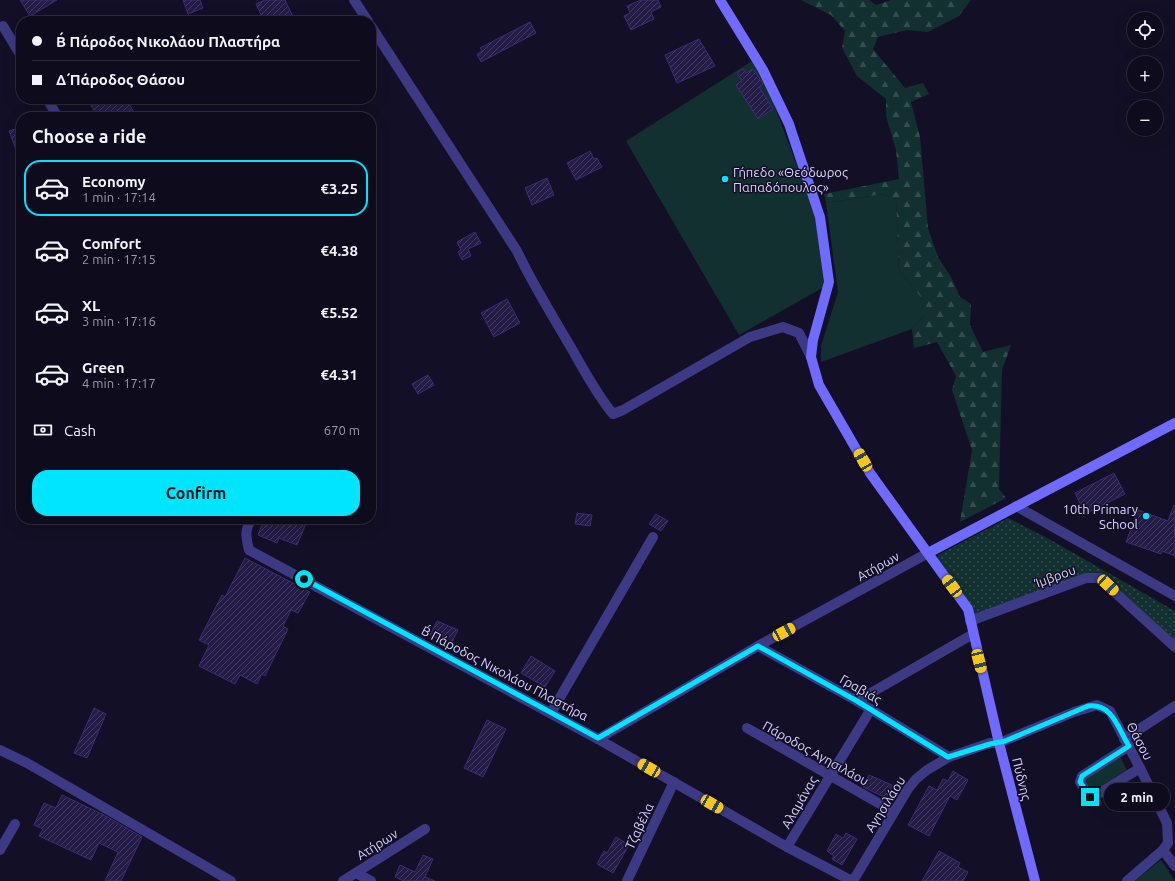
<!DOCTYPE html>
<html lang="en">
<head>
<meta charset="utf-8">
<style>
	:root { --surface:#0e0b1c; --page:#1c1929; --text:#f1f3f6; --muted:#9b9ba3; --line:#2e2b3b; --accent:#00e5ff }
	body { margin:0; font-family:Ubuntu,sans-serif; background:var(--page); color:var(--text); height:100vh; display:flex; flex-direction:column; font-size:15px; white-space:nowrap }
	* { box-sizing:border-box; margin:0 }
	p { font-size:13px; color:var(--muted) }
	.icon { flex:none; width:22px; height:22px; fill:none; stroke:currentColor; stroke-width:2; stroke-linecap:round; stroke-linejoin:round }
	.map { position:relative; flex:1; overflow:hidden }
	.panel { position:absolute; left:16px; top:112px; width:360px; height:412px; display:flex; flex-direction:column; background:var(--surface); border-radius:16px; box-shadow:0 4px 16px #0002,0 0 0 1px var(--line) }
	.panel>* { flex:none }
	.hud { position:absolute; left:16px; top:16px; width:360px; height:88px; border-radius:16px; box-shadow:0 4px 16px #0002,0 0 0 1px var(--line); display:grid; align-content:center; height:88px; padding:0 16px; background:var(--surface) }
	.tools { position:absolute; left:1127px; top:12px; display:grid; gap:8px }
	.tools a { display:grid; place-items:center; width:36px; height:36px; border-radius:50%; background:var(--surface); box-shadow:0 4px 16px #0002,0 0 0 1px var(--line); font-size:20px }
	.end { position:absolute; width:18px; height:18px; margin:-9px; border:5px solid #00e5ff; background:#111; box-shadow:0 0 0 2px #111 }
	.from { border-radius:50% }
	.bubble { position:absolute; height:28px; border-radius:14px; background:var(--surface); box-shadow:0 4px 16px #0002,0 0 0 1px var(--line); font-size:13px; font-weight:700; line-height:28px; text-align:center }
	.car { position:absolute; width:12px; height:24px; margin:-12px -6px; border-radius:5px; box-shadow:0 0 3px 1px #0007; background:linear-gradient(#f5c518 24%,#345 0 40%,#f5c518 0 76%,#345 0 86%,#f5c518 0) }
	.hud b { display:flex; align-items:center; gap:14px; height:38px; font-size:15px }
	.hud b+b { border-top:1px solid var(--line) }
	.hud i { width:10px; height:10px; background:var(--text) }
	ul { padding:0; list-style:none }
	li { display:flex; align-items:center; gap:12px; height:56px; margin:0 8px 6px; padding:0 8px; border:2px solid transparent; border-radius:16px }
	li div { flex:1 }
	li b { display:block; font-size:15px }
	li em { font-style:normal; font-weight:700 }
	li.current { border-color:var(--accent) }
	li>.icon { width:36px; height:36px; stroke-width:1.5 }
	h2 { padding:0 16px; font-size:18px; line-height:48px }
	.pay { display:flex; align-items:center; gap:10px; height:44px; padding:0 16px; font-size:15px }
	.pay p { margin-inline-start:auto }
	.action { display:flex; gap:8px; margin-top:auto; padding:8px 16px }
	.action a { flex:1; height:46px; border-radius:16px; background:var(--accent); color:#111; font-size:16px; font-weight:700; line-height:46px; text-align:center }
	.map>svg:first-child { display:block }
	.green { fill:#12302f }
	.forest { fill:url(#forest-firs) }
	.park { fill:url(#park-dots) }
	.building { fill:url(#building-hatch); stroke:#3b2d73 }
	.lines { fill:none; stroke-linecap:round; stroke-linejoin:round }
	.street { stroke:#3d3a85; stroke-width:10 }
	.secondary { stroke:#6f6bff; stroke-width:10 }
	.route { stroke:#00e5ff; stroke-width:5 }
	.poi-dot { fill:#00e5ff; stroke:#130f26; stroke-width:1.5 }
	.labels { text-anchor:middle; stroke-width:3; stroke-linejoin:round; paint-order:stroke }
	.poi-label { font-size:13px; fill:#d9d4ff; stroke:#130f26; text-anchor:start }
	.street-label { font-size:13px; fill:#d9d4ff; stroke:#130f26 }
</style>
</head>
<body>
<div class="map">
<svg width="1175" height="881" viewBox="0 0 1175 881">
	<defs>
		<pattern id="forest-firs" width="22" height="20" patternUnits="userSpaceOnUse"><rect width="22" height="20" fill="#12302f"/><path d="M5 1l3.5 6h-7zM16 11l3.5 6h-7z" fill="#344d4e"/></pattern>
		<pattern id="park-dots" width="8" height="8" patternUnits="userSpaceOnUse"><rect width="8" height="8" fill="#12302f"/><path d="M2 2h.1M6 6h.1" fill="none" stroke="#344d4e" stroke-width="1.8" stroke-linecap="round"/></pattern>
		<pattern id="building-hatch" width="6" height="6" patternUnits="userSpaceOnUse"><rect width="6" height="6" fill="#241b47"/><path d="M-1 1l2-2M0 6l6-6M5 7l2-2" fill="none" stroke="#433b63"/></pattern>
	</defs>
	<rect width="100%" height="100%" fill="#130f26"/>
	<g class="green">
		<polygon points="752,61 766,83 816,217 824,287 739,335 626,141"/>
		<polygon points="883,194 896,200 899,270 924,301 924,316 912,329 821,362 821,346 838,292 826,203"/>
		<polygon points="1119,755 1127,770 1087,795 1079,780"/>
		<polygon points="1161,860 1175,881 1137,881 1136,880"/>
	</g>
	<polygon class="forest" points="801,0 869,0 876,5 891,0 971,0 959,16 928,32 907,30 878,37 873,49 905,88 923,83 929,94 911,102 920,137 928,228 938,257 951,277 960,297 971,304 970,325 983,352 1011,345 1002,370 999,489 1006,498 960,522 972,450 952,390 956,376 937,342 914,348 912,329 924,316 924,301 899,270 896,200 883,194 826,203 824,194 899,179 896,150 886,116 886,99 857,76 842,48 845,31 831,15"/>
	<polygon class="park" points="1008,518 1049,539 1175,611 1175,646 1097,575 1089,573 974,617 965,596 937,560 938,555"/>
	<g class="building">
		<polygon points="20,0 57,0 30,16"/>
		<polygon points="183,0 200,0 203,8 188,14"/>
		<polygon points="265,0 285,0 295,21 264,21 256,4"/>
		<polygon points="641,0 658,0 661,7 651,12 654,19 631,30 624,16 630,13 627,6"/>
		<polygon points="530,22 536,33 481,62 477,54 482,51 480,48"/>
		<polygon points="699,39 715,66 677,83 665,55"/>
		<polygon points="743,69 746,73 753,69 763,84 759,87 773,109 758,119 736,85 742,81 737,73"/>
		<polygon points="94,99 126,99 137,117 98,117 89,102"/>
		<polygon points="21,127 21,160 20,160 9,131"/>
		<polygon points="590,151 594,159 597,158 602,167 576,180 567,163"/>
		<polygon points="547,178 554,195 532,205 525,188"/>
		<polygon points="475,232 481,243 468,249 471,256 462,260 458,252 461,250 457,242"/>
		<polygon points="507,299 520,323 494,337 481,313"/>
		<polygon points="428,375 434,385 418,394 412,384"/>
		<polygon points="1114,473 1125,494 1085,514 1075,493"/>
		<polygon points="1174,505 1175,556 1162,551 1161,554 1126,542 1138,510 1168,521"/>
		<polygon points="577,513 592,515 590,526 575,524"/>
		<polygon points="656,514 668,521 661,531 649,524"/>
		<polygon points="264,519 308,519 297,545 279,538 277,543 258,535"/>
		<polygon points="245,558 310,592 298,613 291,610 283,626 288,629 265,676 262,674 257,684 240,675 235,684 199,666 209,645 199,640 222,595 225,597"/>
		<polygon points="437,621 458,630 451,644 430,635"/>
		<polygon points="531,656 555,671 545,687 521,673"/>
		<polygon points="94,708 106,714 87,758 74,753"/>
		<polygon points="487,720 506,729 483,777 464,768"/>
		<polygon points="953,771 968,780 957,800 950,796 929,836 908,825 929,786 937,790 943,779 948,781"/>
		<polygon points="869,775 892,785 886,798 863,787"/>
		<polygon points="62,795 104,815 142,837 121,881 105,881 118,852 99,843 91,860 39,836 43,829 34,825 44,803 56,808"/>
		<polygon points="846,833 857,839 842,865 832,859 834,856 827,851 836,834 843,838"/>
		<polygon points="616,837 629,845 613,873 597,864 604,851 607,853"/>
		<polygon points="939,851 960,863 958,867 968,872 963,881 922,881"/>
		<polygon points="423,855 433,859 425,877 435,881 404,881 395,877 400,865 415,872"/>
	</g>
	<g class="lines">
		<g class="street">
			<polyline points="354,0 368,21"/>
			<polyline points="3,26 21,56"/>
			<path d="M371 26 517 251C531 281 549 310 566 339 581 364 594 391 613 414L623 410 750 337 783 327 799 333 811 357"/>
			<polyline points="47,99 58,117"/>
			<polyline points="1016,506 1175,596"/>
			<path d="M252 519C244 530 246 537 249 550L598 739 787 847 852 881"/>
			<polyline points="970,621 1086,578 1099,578 1175,647"/>
			<polyline points="758,646 857,701 949,757"/>
			<polyline points="857,701 973,634"/>
			<polyline points="551,713 653,537"/>
			<polyline points="747,728 894,812"/>
			<polyline points="598,739 758,646 928,553"/>
			<polyline points="1124,739 1175,706"/>
			<polyline points="1129,746 1082,776 1080,782 1090,797 1095,796 1140,768"/>
			<polyline points="0,750 27,763 231,881"/>
			<polyline points="787,847 871,709"/>
			<polyline points="0,850 15,824"/>
			<polyline points="1163,850 1175,866"/>
			<polyline points="356,873 371,881"/>
			<polyline points="343,881 425,829"/>
			<polyline points="627,881 674,782"/>
			<polyline points="853,881 908,789 916,779 927,770 949,757 990,743 999,743 1074,712 1097,705 1110,711 1140,768 1167,823 1168,843 1163,850 1127,881"/>
		</g>
		<g class="secondary">
			<polyline points="720,0 763,70 789,124 820,217 829,282 813,340 811,357 819,385 870,473 968,609 999,743 1035,881"/>
			<polyline points="928,553 1175,423"/>
		</g>
	</g>
	<g class="lines">
		<path class="route" d="M304 579 598 738 758 646 857 701 948 757 990 744 1005 741 1088 706C1113 703 1118 729 1129 746L1082 776 1080 782 1090 797"/>
	</g>
	<g class="poi-dot">
		<circle cx="725" cy="179" r="4"/>
		<circle cx="1146" cy="516" r="4"/>
	</g>
	<g class="labels">
		<g class="poi-label">
			<text x="733" y="177">Γήπεδο «Θεόδωρος<tspan x="733" dy="15">Παπαδόπουλος»</tspan></text>
			<text x="1138" y="514" text-anchor="end">10th Primary<tspan x="1138" dy="15">School</tspan></text>
		</g>
		<g class="street-label">
			<text transform="translate(878 566) rotate(-29)" y="5">Ατήρων</text>
			<text transform="translate(1055 576) rotate(-20)" y="5">Ίμβρου</text>
			<text transform="translate(505 673) rotate(28)" y="5">Β΄ Πάροδος Νικολάου Πλαστήρα</text>
			<text transform="translate(861 689) rotate(30)" y="5">Γραβιάς</text>
			<text transform="translate(1140 741) rotate(62)" y="5">Θάσου</text>
			<text transform="translate(816 753) rotate(29)" y="5">Πάροδος Αγησιλάου</text>
			<text transform="translate(1022 779) rotate(76)" y="5">Πύδνης</text>
			<text transform="translate(799 802) rotate(-60)" y="5">Αλαμάνας</text>
			<text transform="translate(885 804) rotate(-58)" y="5">Αγησιλάου</text>
			<text transform="translate(639 826) rotate(-65)" y="5">Τζαβέλα</text>
			<text transform="translate(377 844) rotate(-32)" y="5">Ατήρων</text>
		</g>
	</g>
</svg>
<div class="tools">
<a><svg class="icon" aria-label="locate" viewBox="0 0 24 24"><circle cx="12" cy="12" r="6"/><path d="M12 2v4M12 18v4M2 12h4M18 12h4"/></svg></a>
<a>+</a>
<a>−</a>
</div>
<i class="end from" style="left:304px;top:579px"></i>
<i class="end" style="left:1090px;top:797px"></i>
<div class="bubble" style="left:1104px;top:783px;width:66px">2 min</div>
<i class="car" style="left:863px;top:460px;rotate:330deg"></i>
<i class="car" style="left:1108px;top:585px;rotate:133deg"></i>
<i class="car" style="left:952px;top:586px;rotate:323deg"></i>
<i class="car" style="left:784px;top:632px;rotate:62deg"></i>
<i class="car" style="left:979px;top:661px;rotate:166deg"></i>
<i class="car" style="left:649px;top:768px;rotate:300deg"></i>
<i class="car" style="left:712px;top:804px;rotate:120deg"></i>
<div class="hud">
<b><i class="from"></i>Β΄ Πάροδος Νικολάου Πλαστήρα</b>
<b><i></i>Δ΄ Πάροδος Θάσου</b>
</div>
<section class="panel">
<h2>Choose a ride</h2>
<ul>
<li class="current"><svg class="icon" aria-label="car" viewBox="0 0 24 24"><path d="M5 17H2v-5l4-1 3-4h7l3 4 3 1v5h-3M9 17h6M6 11h13"/><circle cx="7" cy="17" r="2"/><circle cx="17" cy="17" r="2"/></svg><div><b>Economy</b><p>1 min · 17:14</p></div><em>€3.25</em></li>
<li><svg class="icon" aria-label="car" viewBox="0 0 24 24"><path d="M5 17H2v-5l4-1 3-4h7l3 4 3 1v5h-3M9 17h6M6 11h13"/><circle cx="7" cy="17" r="2"/><circle cx="17" cy="17" r="2"/></svg><div><b>Comfort</b><p>2 min · 17:15</p></div><em>€4.38</em></li>
<li><svg class="icon" aria-label="car" viewBox="0 0 24 24"><path d="M5 17H2v-5l4-1 3-4h7l3 4 3 1v5h-3M9 17h6M6 11h13"/><circle cx="7" cy="17" r="2"/><circle cx="17" cy="17" r="2"/></svg><div><b>XL</b><p>3 min · 17:16</p></div><em>€5.52</em></li>
<li><svg class="icon" aria-label="car" viewBox="0 0 24 24"><path d="M5 17H2v-5l4-1 3-4h7l3 4 3 1v5h-3M9 17h6M6 11h13"/><circle cx="7" cy="17" r="2"/><circle cx="17" cy="17" r="2"/></svg><div><b>Green</b><p>4 min · 17:17</p></div><em>€4.31</em></li>
</ul>
<div class="pay"><svg class="icon" aria-label="cash" viewBox="0 0 24 24"><path d="M3 7h18v10H3z"/><circle cx="12" cy="12" r="2"/></svg>Cash<p>670 m</p></div>
<div class="action"><a>Confirm</a></div>
</section>
</div>
</body>
</html>
